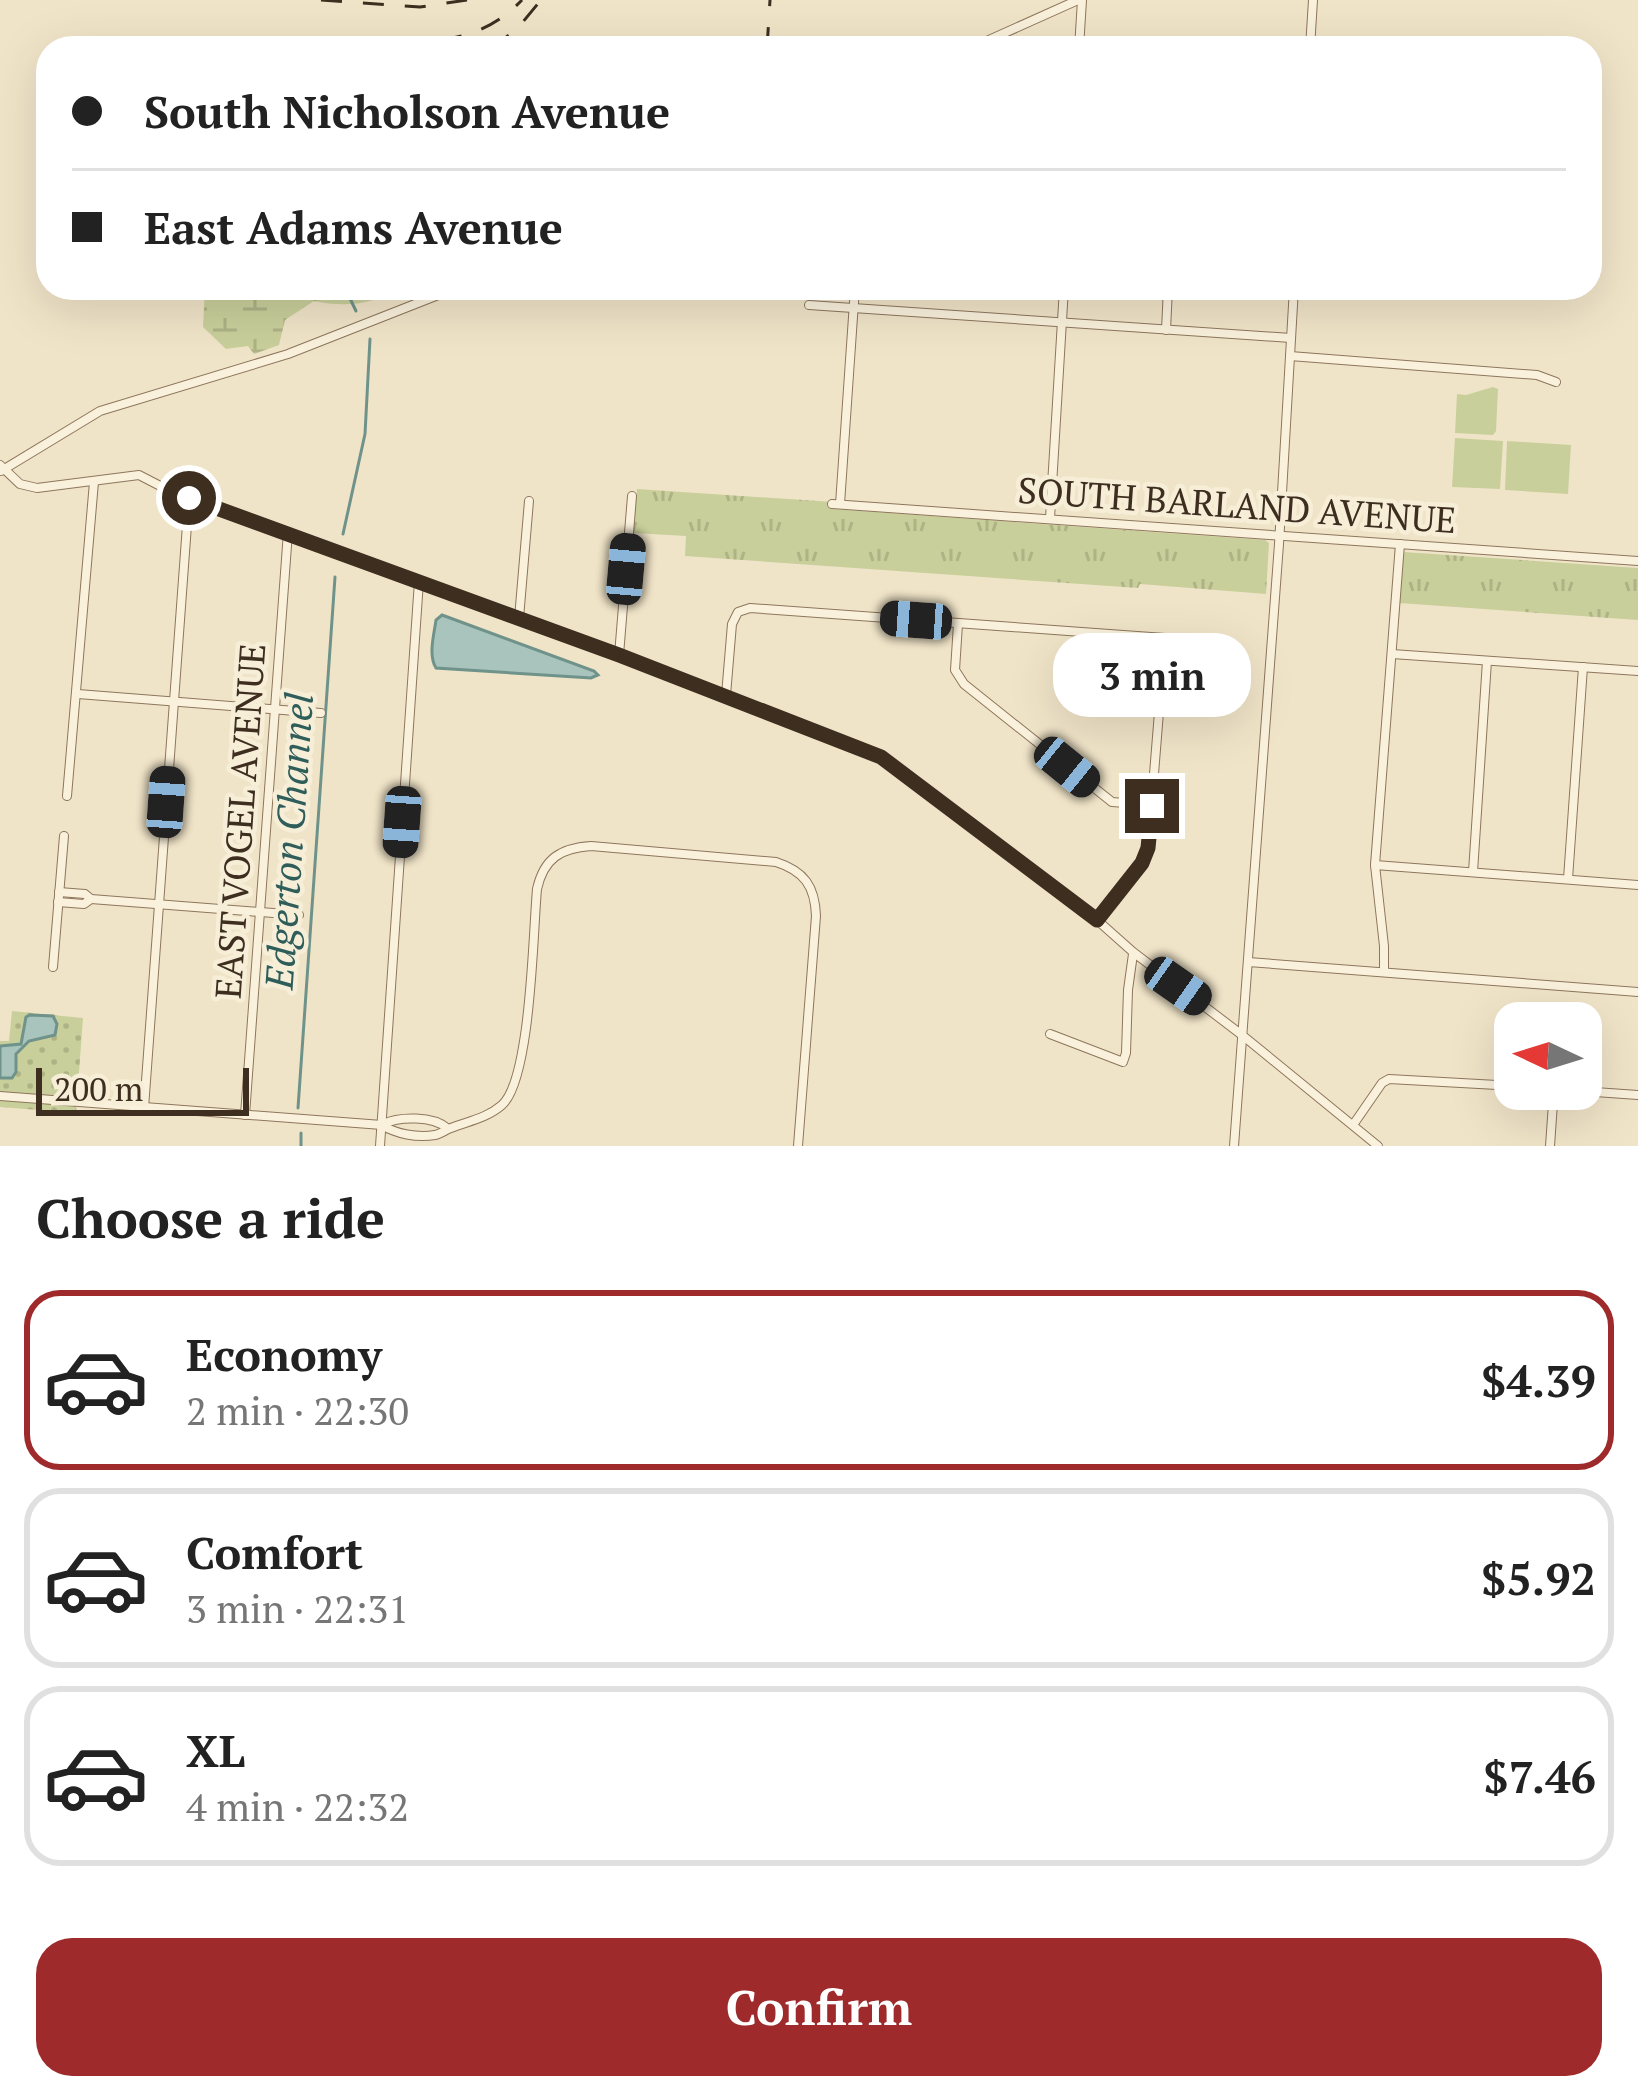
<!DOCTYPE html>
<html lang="en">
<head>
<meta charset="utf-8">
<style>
	:root { --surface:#fff; --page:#f2f2f2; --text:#222; --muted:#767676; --line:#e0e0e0; --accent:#9e2a2b }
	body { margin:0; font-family:"PT Serif",serif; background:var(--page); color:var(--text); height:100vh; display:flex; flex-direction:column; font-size:45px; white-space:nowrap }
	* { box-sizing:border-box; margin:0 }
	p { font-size:39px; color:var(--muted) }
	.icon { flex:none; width:66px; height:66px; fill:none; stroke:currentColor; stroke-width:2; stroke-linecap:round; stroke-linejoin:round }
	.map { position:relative; height:1146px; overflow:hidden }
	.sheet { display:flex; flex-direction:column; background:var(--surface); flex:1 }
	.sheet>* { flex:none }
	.guide { position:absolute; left:36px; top:36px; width:1566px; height:264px; border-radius:36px; box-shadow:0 12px 48px #0002; display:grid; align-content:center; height:264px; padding:0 36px; background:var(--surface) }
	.needle { width:78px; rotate:274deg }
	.buttons { position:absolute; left:1494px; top:1002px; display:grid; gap:24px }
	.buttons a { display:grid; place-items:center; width:108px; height:108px; border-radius:24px; background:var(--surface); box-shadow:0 12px 48px #0002; font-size:60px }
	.scale { position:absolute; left:36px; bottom:30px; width:213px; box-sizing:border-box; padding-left:12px; border:6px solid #3d2e20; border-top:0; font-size:33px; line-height:42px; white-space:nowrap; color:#3d2e20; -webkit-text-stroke:9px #f7eed8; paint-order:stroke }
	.end { position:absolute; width:54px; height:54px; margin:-27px; border:15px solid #3d2e20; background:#fff; box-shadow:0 0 0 6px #fff }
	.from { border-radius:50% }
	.bubble { position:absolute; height:84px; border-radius:36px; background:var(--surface); box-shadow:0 12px 48px #0002; font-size:39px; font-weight:700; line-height:84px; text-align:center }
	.car { position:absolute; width:36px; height:72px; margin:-36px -18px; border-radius:15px; box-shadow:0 0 9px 3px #0007; background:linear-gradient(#222 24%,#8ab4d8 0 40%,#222 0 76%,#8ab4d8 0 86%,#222 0) }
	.guide b { display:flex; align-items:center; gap:42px; height:114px; font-size:45px }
	.guide b+b { border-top:3px solid var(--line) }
	.guide i { width:30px; height:30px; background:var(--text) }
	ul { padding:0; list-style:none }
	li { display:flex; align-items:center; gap:36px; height:180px; margin:0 24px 18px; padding:0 12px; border:6px solid var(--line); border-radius:36px }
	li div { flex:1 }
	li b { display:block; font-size:45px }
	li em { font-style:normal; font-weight:700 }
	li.on { border-color:var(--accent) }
	li>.icon { width:108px; height:108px; stroke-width:1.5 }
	h2 { padding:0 36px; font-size:54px; line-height:144px }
	.button { display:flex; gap:24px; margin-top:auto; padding:24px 36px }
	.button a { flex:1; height:138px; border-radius:36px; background:var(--accent); color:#fff; font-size:48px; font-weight:700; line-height:138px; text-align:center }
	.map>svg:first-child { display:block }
	.grass { fill:url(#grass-tufts) }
	.wetland { fill:url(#wetland-marsh) }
	.park { fill:url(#park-dots) }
	.pitch { fill:#c9cf9b }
	.water { fill:#a9c4bc; stroke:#6f938a; stroke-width:3 }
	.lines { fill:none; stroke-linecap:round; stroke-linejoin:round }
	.stream { stroke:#6f938a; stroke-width:3 }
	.minor-casing { stroke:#8d765c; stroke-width:10 }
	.minor { stroke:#faf1dc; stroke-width:8 }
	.rail { stroke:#3d2e20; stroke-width:3; stroke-dasharray:21 21; stroke-linecap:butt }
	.route { stroke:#3d2e20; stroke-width:15 }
	.labels { text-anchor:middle; stroke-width:9; stroke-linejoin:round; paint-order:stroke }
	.street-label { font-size:36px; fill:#3d2e20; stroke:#f7eed8 }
	.water-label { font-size:39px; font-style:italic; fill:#2f5d5a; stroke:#f7eed8 }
</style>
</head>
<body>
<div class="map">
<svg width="1638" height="1146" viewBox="0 0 1638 1146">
	<defs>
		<pattern id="grass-tufts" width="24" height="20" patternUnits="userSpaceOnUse" patternTransform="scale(3)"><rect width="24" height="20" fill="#c9cf9b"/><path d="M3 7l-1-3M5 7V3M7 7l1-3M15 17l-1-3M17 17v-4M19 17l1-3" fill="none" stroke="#aeb285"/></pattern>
		<pattern id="wetland-marsh" width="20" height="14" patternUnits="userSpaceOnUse" patternTransform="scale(3)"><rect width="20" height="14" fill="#c9cf9b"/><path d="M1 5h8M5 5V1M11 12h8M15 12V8" fill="none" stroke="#aeb285"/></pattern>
		<pattern id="park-dots" width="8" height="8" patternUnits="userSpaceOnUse" patternTransform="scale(3)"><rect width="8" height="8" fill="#c9cf9b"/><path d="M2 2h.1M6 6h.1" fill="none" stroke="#aeb285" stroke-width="1.8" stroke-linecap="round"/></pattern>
	</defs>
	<rect width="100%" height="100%" fill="#f0e4c8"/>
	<g class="grass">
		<polygon points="637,489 833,502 833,509 1265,540 1269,543 1266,594 1140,584 1138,588 685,556 686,536 633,533"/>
		<polygon points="1404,552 1638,568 1638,620 1399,603"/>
	</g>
	<path class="wetland" d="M205 288H397C373 306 342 307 314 301L285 320 279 345 254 354 248 346 226 349 203 327Z"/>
	<polygon class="park" points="12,1011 83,1018 76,1113 0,1107 0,1041 9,1041"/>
	<g class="pitch">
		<polygon points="1493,387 1498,389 1496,431 1493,435 1455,433 1457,394 1466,395"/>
		<polygon points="1455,438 1503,441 1500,489 1452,487"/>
		<polygon points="1507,441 1571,445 1568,494 1505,490"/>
	</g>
	<g class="water">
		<path d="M442 615 594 671 598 675 591 678 436 668C428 655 434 635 436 620Z"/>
		<polygon points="30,1015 53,1016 57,1024 55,1035 29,1041 16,1054 16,1072 12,1078 0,1078 0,1046 21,1044 26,1017"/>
	</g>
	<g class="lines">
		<g class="stream">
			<polyline points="345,288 356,311"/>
			<polyline points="343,534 365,434 370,339"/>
			<polyline points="298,1108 335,577"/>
			<polyline points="301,1133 301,1146"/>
		</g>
		<g class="minor-casing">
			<g id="minor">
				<polyline points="971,48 1078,0"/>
				<polyline points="1079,48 1082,0"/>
				<polyline points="1310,48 1313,0"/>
				<polyline points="809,305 1291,338"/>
				<polyline points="1166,330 1168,288"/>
				<polyline points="1290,356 1537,375 1556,382"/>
				<polyline points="0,465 20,484 37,488 139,475 168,490 619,655 881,757 1097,920 1133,952 1242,1035 1378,1146"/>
				<polyline points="1,471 100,411 288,354 456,288"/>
				<polyline points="832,504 1638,561"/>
				<polyline points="840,504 855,288"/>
				<polyline points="1050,518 1064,288"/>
				<polyline points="519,618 529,501"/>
				<polyline points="958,624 955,670 964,684 1112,802 1152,805"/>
				<polyline points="1392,654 1638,671"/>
				<polyline points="619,655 632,496"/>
				<polyline points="78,694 321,713"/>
				<polyline points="726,695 732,624 738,612 750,608 1165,638 1148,848 1142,863 1097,920"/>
				<polyline points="67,796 94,482"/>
				<polyline points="1375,865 1638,885"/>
				<polyline points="1473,872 1487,661"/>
				<polyline points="1568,879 1583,667"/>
				<polyline points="59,892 85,894 91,899 299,915"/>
				<polyline points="58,902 84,904 91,899"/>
				<polyline points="1248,962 1638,992"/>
				<polyline points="53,967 64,836"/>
				<polyline points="1384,971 1384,946 1375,865 1400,544"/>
				<polyline points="1050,1034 1123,1062 1126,1053 1128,990 1133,954"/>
				<polyline points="1552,1089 1638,1095"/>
				<path d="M0 1096 382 1125C396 1134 417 1138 435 1135 441 1134 445 1130 451 1128 469 1121 487 1118 502 1105 531 1079 533 932 537 889 544 858 561 848 591 846L776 862C804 871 815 886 816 916L798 1146"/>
				<polyline points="144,1108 189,498"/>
				<polyline points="245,1115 288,532"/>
				<path d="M383 1124C400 1116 433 1116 447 1128"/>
				<polyline points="1353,1125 1382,1083 1389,1079 1515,1086"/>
				<polyline points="380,1146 419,581"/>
				<polyline points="1234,1146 1279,544 1294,288"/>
				<polyline points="1550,1146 1554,1089"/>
			</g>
		</g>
		<use href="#minor" class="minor"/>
		<g class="rail">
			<polyline points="321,0 420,7 467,0"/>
			<path d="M357 39C419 43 475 49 522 0"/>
			<polyline points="492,48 517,29 541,0"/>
			<polyline points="767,48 770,0"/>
		</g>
	</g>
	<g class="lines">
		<polyline class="route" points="189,498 619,655 881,757 1097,920 1142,863 1148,848 1152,806"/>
	</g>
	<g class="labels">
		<g class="street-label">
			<text transform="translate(1237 505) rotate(4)" y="13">SOUTH BARLAND AVENUE</text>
			<text transform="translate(240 821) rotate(-86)" y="13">EAST VOGEL AVENUE</text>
		</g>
		<g class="water-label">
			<text transform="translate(289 841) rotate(-86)" y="14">Edgerton Channel</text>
		</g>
	</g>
</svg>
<div class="buttons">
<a><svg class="needle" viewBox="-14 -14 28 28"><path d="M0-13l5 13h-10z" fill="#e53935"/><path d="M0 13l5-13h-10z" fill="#767676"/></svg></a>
</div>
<div class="scale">200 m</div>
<i class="end from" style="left:189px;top:498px"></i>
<i class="end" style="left:1152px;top:806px"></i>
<div class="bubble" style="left:1053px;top:633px;width:198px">3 min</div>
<i class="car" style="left:626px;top:569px;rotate:5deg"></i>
<i class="car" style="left:916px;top:620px;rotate:274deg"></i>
<i class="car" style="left:1067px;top:767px;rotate:129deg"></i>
<i class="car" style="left:166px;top:802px;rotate:4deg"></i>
<i class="car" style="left:402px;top:822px;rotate:184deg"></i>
<i class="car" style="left:1178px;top:986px;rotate:125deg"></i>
<div class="guide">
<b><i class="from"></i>South Nicholson Avenue</b>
<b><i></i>East Adams Avenue</b>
</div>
</div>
<section class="sheet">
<h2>Choose a ride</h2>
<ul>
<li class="on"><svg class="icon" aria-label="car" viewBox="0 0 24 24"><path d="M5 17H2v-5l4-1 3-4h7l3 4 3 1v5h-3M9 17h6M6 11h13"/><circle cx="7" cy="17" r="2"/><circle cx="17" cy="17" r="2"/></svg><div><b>Economy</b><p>2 min · 22:30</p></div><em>$4.39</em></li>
<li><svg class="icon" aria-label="car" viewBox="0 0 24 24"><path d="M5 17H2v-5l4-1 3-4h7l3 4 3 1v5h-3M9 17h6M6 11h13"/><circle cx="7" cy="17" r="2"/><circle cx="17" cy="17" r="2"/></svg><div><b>Comfort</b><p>3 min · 22:31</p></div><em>$5.92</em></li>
<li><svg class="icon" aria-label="car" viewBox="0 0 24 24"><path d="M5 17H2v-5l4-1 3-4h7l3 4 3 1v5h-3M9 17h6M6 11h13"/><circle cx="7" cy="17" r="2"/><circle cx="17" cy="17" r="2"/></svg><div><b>XL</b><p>4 min · 22:32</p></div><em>$7.46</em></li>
</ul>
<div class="button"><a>Confirm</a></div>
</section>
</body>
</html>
